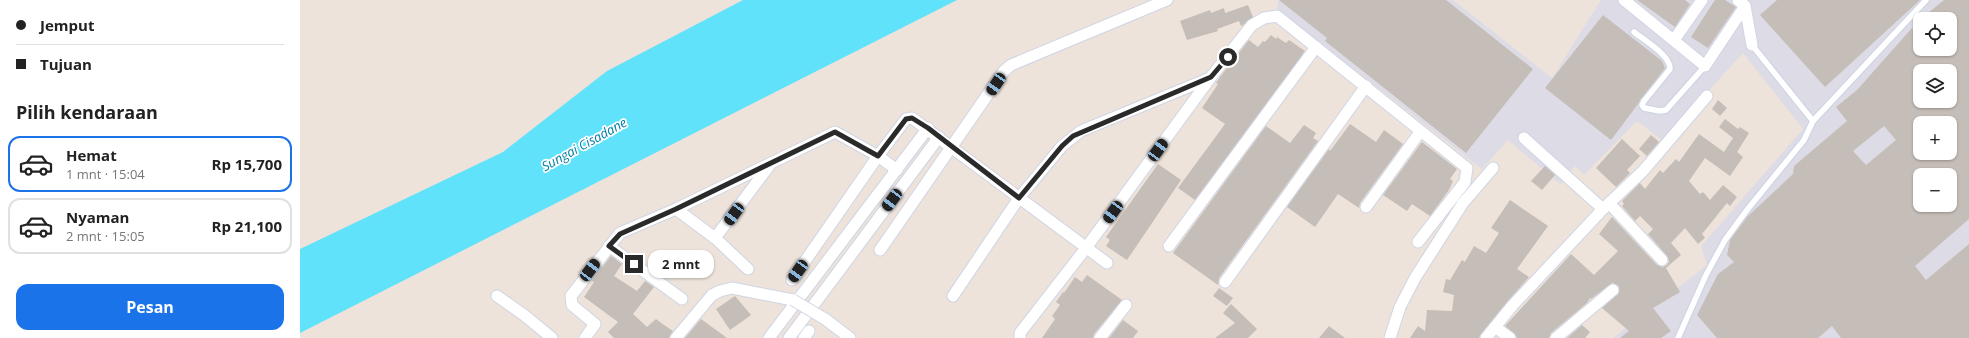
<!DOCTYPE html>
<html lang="id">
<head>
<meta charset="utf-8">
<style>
	:root { --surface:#fff; --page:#f6f6f6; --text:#222; --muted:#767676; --line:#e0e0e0; --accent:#1a73e8 }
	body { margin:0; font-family:"Open Sans",sans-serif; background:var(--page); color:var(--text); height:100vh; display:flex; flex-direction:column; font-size:15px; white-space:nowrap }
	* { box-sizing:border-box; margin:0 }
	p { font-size:13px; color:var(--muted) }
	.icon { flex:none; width:22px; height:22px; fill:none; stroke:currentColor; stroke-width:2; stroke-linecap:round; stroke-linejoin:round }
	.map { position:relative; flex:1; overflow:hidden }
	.sheet { display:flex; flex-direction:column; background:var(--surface); width:300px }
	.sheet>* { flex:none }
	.guide { display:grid; align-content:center; height:88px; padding:0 16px; background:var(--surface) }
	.fabs { position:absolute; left:1613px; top:12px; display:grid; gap:8px }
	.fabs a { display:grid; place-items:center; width:44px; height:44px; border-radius:8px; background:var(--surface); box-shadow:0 1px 3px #0004; font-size:20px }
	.end { position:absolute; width:18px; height:18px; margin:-9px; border:5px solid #2a2a2a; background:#fff; box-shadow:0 0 0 2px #fff }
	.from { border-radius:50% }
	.bubble { position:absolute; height:28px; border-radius:12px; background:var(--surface); box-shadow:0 1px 3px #0004; font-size:13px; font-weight:700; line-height:28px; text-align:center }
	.car { position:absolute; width:12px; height:24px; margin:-12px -6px; border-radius:5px; box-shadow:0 0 3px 1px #0007; background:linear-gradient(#222 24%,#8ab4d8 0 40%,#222 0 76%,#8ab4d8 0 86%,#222 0) }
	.guide b { display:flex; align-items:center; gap:14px; height:38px; font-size:15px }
	.guide b+b { border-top:1px solid var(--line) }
	.guide i { width:10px; height:10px; background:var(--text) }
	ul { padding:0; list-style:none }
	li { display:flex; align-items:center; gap:12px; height:56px; margin:0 8px 6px; padding:0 8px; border:2px solid var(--line); border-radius:12px }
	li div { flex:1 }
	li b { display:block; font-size:15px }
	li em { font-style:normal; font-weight:700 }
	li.active { border-color:var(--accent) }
	li>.icon { width:36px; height:36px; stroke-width:1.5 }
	h2 { padding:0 16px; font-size:18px; line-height:48px }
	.cta { display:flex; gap:8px; margin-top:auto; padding:8px 16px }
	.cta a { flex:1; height:46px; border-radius:12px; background:var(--accent); color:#fff; font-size:16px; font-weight:700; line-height:46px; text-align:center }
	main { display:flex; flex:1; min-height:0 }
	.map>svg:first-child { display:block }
	.industrial { fill:#dddbe5; fill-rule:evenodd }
	.water { fill:#61e2fb }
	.building { fill:#c5bdb7; fill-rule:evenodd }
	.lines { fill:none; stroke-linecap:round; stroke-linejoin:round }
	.service-casing { stroke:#cfd5e4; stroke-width:8 }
	.minor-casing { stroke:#cfd5e4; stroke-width:13 }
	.service { stroke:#fff; stroke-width:5.5 }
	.minor { stroke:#fff; stroke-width:11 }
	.minor-bridge-casing { stroke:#cfd5e4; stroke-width:13; stroke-linecap:butt }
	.minor-bridge { stroke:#fff; stroke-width:11 }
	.route { stroke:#2a2a2a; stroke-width:5 }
	.labels { text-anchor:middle; stroke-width:3.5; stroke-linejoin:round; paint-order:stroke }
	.water-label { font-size:13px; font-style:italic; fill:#007fa7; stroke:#fff }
</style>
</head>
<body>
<main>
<section class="sheet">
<div class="guide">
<b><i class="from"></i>Jemput</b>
<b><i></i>Tujuan</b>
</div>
<h2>Pilih kendaraan</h2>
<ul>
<li class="active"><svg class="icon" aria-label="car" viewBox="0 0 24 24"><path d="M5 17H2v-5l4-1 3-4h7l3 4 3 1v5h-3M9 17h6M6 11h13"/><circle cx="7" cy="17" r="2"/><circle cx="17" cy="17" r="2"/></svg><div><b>Hemat</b><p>1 mnt · 15:04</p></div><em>Rp 15,700</em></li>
<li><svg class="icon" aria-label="car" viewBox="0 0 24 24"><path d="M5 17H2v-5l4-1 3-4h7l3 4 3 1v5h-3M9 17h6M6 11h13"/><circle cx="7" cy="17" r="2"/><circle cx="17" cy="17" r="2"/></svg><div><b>Nyaman</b><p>2 mnt · 15:05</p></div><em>Rp 21,100</em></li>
</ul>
<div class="cta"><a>Pesan</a></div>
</section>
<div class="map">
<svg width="1669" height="338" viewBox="0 0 1669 338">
	<rect width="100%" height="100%" fill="#ede3da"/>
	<path class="industrial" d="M979 0H1153L1252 78 1301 0H1669V338H1313L1407 265 1401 246 1503 129 1443 53 1363 141 1337 121 1284 175 1275 166 1260 184 1208 140 1182 169 977 9ZM1620 19H1650V49H1620ZM1620 71H1650V101H1620ZM1620 123H1650V153H1620ZM1620 175H1650V205H1620Z"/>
	<polygon class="water" points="443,0 657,0 0,333 0,249 203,152 307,71"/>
	<g class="building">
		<polygon points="979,0 1146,0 1233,69 1166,153 1025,41 1027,38"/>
		<polygon points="1337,0 1385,0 1390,4 1375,27"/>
		<polygon points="1415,0 1425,0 1436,7 1408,48 1391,37"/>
		<polygon points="1477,0 1620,0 1525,87 1460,15"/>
		<path d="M1644 0H1669V219L1615 266 1626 280 1669 244V338H1541L1532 326 1518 338H1417L1397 315 1418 274 1434 262 1427 255 1430 240 1447 217 1493 174 1494 166 1547 121 1536 107 1557 90 1612 28 1620 38V49H1629L1634 54 1639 49H1650V19H1633L1628 13ZM1620 71H1650V101H1620ZM1620 123H1650V153H1620ZM1584 126 1596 140 1566 165 1553 151ZM1620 175H1650V205H1620Z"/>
		<polygon points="948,5 953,17 943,25 941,26 939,21 917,29 918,31 887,40 880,21 910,10 911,13 924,8 925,13"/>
		<polygon points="1303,15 1362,61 1365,68 1311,140 1245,88"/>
		<polygon points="971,35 976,39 977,37 986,43 989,40 1005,51 895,200 878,188 925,124 902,108 918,84 916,83 920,77 949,40 958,47 963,41 965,42"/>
		<polygon points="1418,100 1427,108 1420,116 1412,109"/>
		<polygon points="1425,119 1438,129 1440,127 1449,133 1437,152 1443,157 1430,176 1405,158 1389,181 1400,194 1403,192 1410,200 1423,185 1437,197 1430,206 1427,203 1402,234 1405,238 1398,244 1385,228 1371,243 1381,255 1366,268 1380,292 1353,308 1371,331 1361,338 1320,338 1329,331 1302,308 1319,293 1319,286 1312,283 1291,299 1290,298 1287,303 1251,333 1249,338 1217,338 1214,333 1205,326 1271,254 1294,275 1318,251 1299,234 1312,217 1357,265 1363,267 1367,265 1369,262 1367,256 1348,234 1353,229 1340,216 1335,221 1322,206 1324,204 1322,201 1340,183 1345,189 1360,170 1363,173 1376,159 1379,162 1399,134 1424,152 1433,138 1419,127"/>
		<polygon points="1050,124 1076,142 1084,130 1103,144 1060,203 1059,208 1038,194 1015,227 987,207 1029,149 1030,151"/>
		<polygon points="1004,125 1016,133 1013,138 1018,141 919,278 918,285 873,253 966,126 990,143"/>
		<polygon points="1351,135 1359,142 1347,156 1339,149"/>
		<polygon points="1322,139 1340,156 1327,170 1330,173 1316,187 1296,168"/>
		<polygon points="1122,142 1157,169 1150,179 1153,181 1149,190 1130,216 1112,204 1107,211 1083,195"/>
		<polygon points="858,164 881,180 827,260 806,246 810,240 806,237"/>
		<polygon points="1245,166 1255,175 1242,190 1231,181"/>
		<polygon points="1210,200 1248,226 1217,269 1229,277 1207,302 1181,334 1179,338 1110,338 1118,326 1125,331 1127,310 1152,311 1154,295 1143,292 1146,279 1150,280 1162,260 1165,262 1174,246 1186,253 1199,233 1191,228"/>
		<polygon points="311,256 322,264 314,276 337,291 345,281 354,287 333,314 347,327 356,319 364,325 373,331 369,338 314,338 308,332 318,322 284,297 294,282 292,281"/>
		<polygon points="787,275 822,300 794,334 793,338 742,338 755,319 752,316 760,305 756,302 763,292 764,293 775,277 782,282"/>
		<polygon points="919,288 933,298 927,306 913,296"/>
		<polygon points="435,296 451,315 430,330 416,309"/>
		<polygon points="931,304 957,329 948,338 915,338 935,323 923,313"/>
		<polygon points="401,319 427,338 385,338"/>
		<polygon points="823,320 838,331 833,338 809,338"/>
		<polygon points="1282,325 1290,332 1285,338 1267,338"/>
		<polygon points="1029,326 1045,338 1019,338"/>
	</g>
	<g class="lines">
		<g class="service-casing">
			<g id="service">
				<path d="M1334 32C1344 40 1371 56 1370 69L1344 101 1342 105 1344 108 1360 111 1366 110 1405 66"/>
				<polyline points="1513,121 1626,0"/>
				<polyline points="1378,338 1406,275 1425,240 1447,210 1504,140 1513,121 1452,45"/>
			</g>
		</g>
		<g class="minor-casing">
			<g id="minor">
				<polyline points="1324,0 1405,66 1445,6"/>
				<polyline points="1438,0 1445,6 1452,45"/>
				<polyline points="1374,40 1402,0"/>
				<polyline points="1224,138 1303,209"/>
				<polyline points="1309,203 1362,260"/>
				<polyline points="1066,207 1120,132"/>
				<polyline points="376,209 415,238 448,269"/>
				<polyline points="415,238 469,166"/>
				<polyline points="309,246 382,299"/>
				<polyline points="869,246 1016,47"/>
				<polyline points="580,250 704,71 711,65 867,0"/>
				<polyline points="492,280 578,156 606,119 612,118 807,263"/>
				<polyline points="925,282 1066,86"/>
				<polyline points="197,296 224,315 252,338"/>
				<polyline points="653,296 719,198 762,146 781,131 910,78"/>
				<polyline points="525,319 550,338"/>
				<polyline points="1195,327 1210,338"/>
				<polyline points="285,338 295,324 272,305 271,296 320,233 376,209 535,132 578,156 597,170"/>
				<polyline points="376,338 412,295 420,291 432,288 493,300"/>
				<polyline points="469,338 628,128"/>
				<polyline points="489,338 639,137"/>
				<polyline points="504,338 509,331"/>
				<polyline points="720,338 720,333 786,248 911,77 952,25 964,18 977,16 1167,168 1165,182 1118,242"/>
				<polyline points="800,338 826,305"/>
				<polyline points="1090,338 1100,307 1115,278 1163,203 1193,168"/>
				<polyline points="1186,338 1212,306 1303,209 1343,171 1407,96"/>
				<polyline points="1256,338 1313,290"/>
			</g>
		</g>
		<use href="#service" class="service"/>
		<use href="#minor" class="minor"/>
		<g class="minor-bridge-casing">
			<polyline id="minor-bridge" points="493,300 525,319"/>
		</g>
		<use href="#minor-bridge" class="minor-bridge"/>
	</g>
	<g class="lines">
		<polyline class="route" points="334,264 309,246 320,234 376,209 535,132 578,156 606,119 612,118 628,128 719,198 762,146 773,136 911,77 928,57"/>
	</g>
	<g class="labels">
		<g class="water-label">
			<text transform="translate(284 144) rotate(-29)" y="5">Sungai Cisadane</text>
		</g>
	</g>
</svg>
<div class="fabs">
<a><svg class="icon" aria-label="locate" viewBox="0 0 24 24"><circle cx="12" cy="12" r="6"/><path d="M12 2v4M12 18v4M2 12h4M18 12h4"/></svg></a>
<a><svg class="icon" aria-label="layers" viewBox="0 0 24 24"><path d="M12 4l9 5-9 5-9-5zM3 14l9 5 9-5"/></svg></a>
<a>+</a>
<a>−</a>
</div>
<i class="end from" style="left:928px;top:57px"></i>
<i class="end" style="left:334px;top:264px"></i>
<div class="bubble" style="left:348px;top:250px;width:66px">2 mnt</div>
<i class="car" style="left:696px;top:84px;rotate:214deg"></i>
<i class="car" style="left:858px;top:150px;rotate:36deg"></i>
<i class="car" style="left:592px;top:200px;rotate:217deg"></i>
<i class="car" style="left:813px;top:212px;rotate:216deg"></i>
<i class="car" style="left:434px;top:214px;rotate:216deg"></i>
<i class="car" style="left:290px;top:270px;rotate:37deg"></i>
<i class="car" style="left:498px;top:271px;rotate:215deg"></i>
</div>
</main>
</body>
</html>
